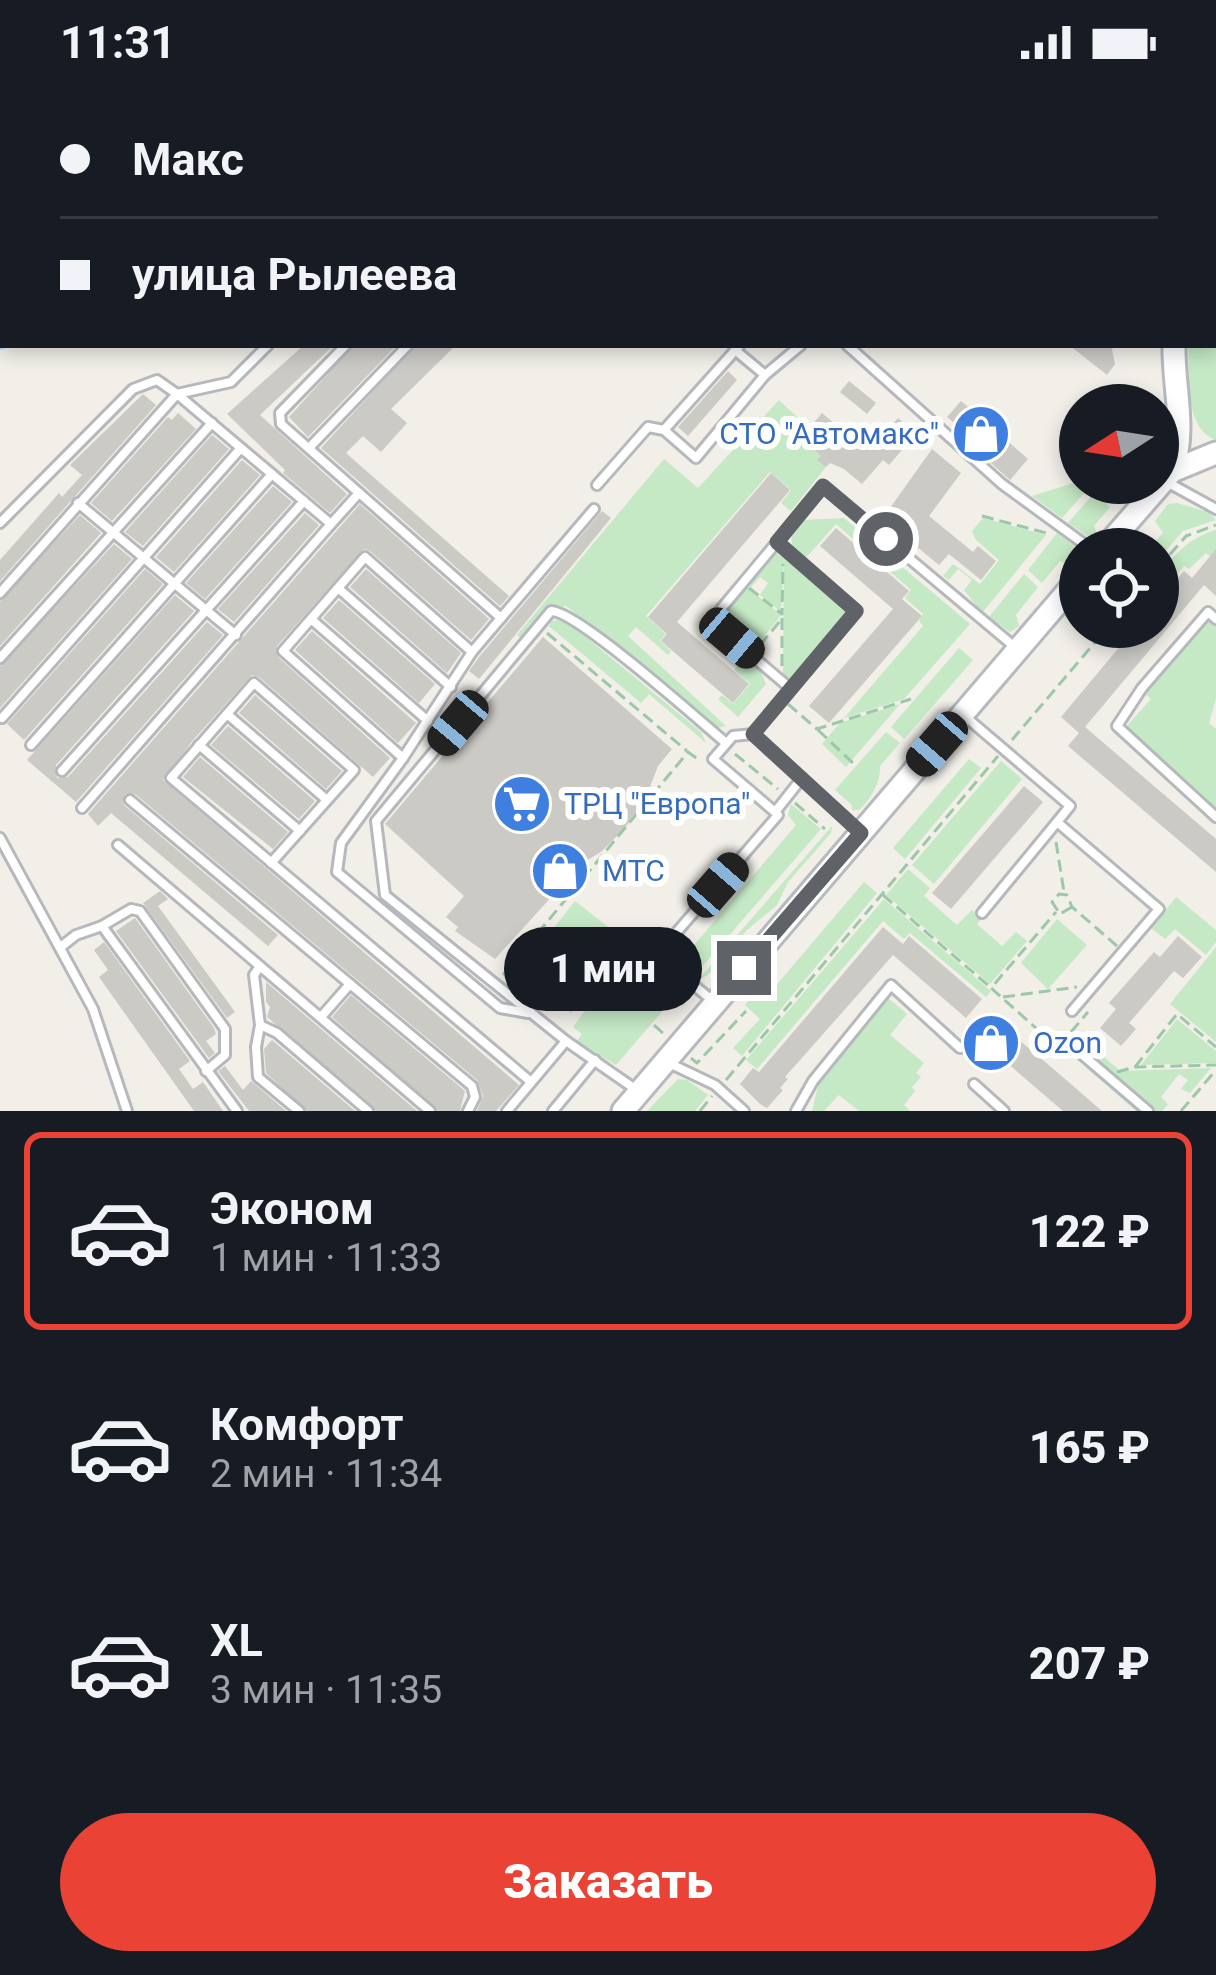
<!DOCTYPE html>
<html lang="ru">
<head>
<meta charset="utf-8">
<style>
	:root { --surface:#171b24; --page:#20242c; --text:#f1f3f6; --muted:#9ea1a6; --line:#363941; --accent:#ea4335 }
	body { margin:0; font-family:Roboto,sans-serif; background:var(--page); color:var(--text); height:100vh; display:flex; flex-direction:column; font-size:45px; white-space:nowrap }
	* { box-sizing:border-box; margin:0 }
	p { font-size:39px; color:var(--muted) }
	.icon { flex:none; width:66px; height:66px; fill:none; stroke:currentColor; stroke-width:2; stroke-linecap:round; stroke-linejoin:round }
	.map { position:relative; height:1027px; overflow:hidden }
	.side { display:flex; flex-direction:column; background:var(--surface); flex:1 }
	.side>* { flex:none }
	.hud { position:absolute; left:0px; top:0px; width:1218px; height:264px; box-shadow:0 6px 18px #0003; display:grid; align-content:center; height:264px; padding:0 60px; background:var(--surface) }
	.needle { width:78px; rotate:258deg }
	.tools { position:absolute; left:1059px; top:300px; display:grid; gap:24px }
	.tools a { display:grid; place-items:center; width:120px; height:120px; border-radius:50%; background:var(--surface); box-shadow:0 6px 18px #0003; font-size:60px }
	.end { position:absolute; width:54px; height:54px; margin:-27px; border:15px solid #5f6368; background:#fff; box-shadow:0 0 0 6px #fff }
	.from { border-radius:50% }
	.bubble { position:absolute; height:84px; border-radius:42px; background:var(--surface); box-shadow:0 6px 18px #0003; font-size:39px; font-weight:800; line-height:84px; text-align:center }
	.car { position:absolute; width:36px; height:72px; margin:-36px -18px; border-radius:15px; box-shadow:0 0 9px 3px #0007; background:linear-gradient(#222 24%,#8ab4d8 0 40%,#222 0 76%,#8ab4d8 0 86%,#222 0) }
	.hud b { display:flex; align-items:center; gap:42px; height:114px; font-size:45px }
	.hud b+b { border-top:3px solid var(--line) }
	.hud i { width:30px; height:30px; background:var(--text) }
	ul { padding:21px 0 0; list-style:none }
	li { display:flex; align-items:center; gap:36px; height:198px; margin:0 24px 18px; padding:0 36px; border:6px solid transparent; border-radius:18px }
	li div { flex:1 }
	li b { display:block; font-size:45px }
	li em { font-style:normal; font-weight:800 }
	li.active { border-color:var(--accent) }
	li>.icon { width:108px; height:108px; stroke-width:1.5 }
	.action { display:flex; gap:24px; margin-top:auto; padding:24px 60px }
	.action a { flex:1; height:138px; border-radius:72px; background:var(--accent); color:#fff; font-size:48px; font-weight:800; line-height:138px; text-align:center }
	.status { display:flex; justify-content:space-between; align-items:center; height:84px; padding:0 60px; background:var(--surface); direction:ltr }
	.status svg { height:33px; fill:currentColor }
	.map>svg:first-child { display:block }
	.green { fill:#c5e8c5 }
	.water { fill:#aadaff }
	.building { fill:#cccac5 }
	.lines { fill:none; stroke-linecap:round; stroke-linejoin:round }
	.lane-casing { stroke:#b5b8bc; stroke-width:14 }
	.street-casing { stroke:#b5b8bc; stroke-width:21 }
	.secondary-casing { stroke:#b6babf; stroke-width:27 }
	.path { stroke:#9cc7a9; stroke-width:3; stroke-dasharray:12 6; stroke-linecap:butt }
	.lane { stroke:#fff; stroke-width:8 }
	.street { stroke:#fff; stroke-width:15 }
	.secondary { stroke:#fff; stroke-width:21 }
	.route { stroke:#5f6368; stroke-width:15 }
	.labels { text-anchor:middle; stroke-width:12; stroke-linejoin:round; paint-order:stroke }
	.shop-label { font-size:30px; fill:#366cbe; stroke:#fff; text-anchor:start }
</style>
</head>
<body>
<div class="status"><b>11:31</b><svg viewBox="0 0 49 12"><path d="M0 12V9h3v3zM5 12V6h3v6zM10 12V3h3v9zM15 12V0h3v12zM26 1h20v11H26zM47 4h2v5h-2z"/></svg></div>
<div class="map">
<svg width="1216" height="1027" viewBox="0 0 1216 1027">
	<rect width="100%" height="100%" fill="#f1efe8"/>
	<g class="green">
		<path d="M1216 232V356C1183 343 1190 292 1188 261H1215Z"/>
		<polygon points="779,316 809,344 801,355 821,372 818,376 826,383 791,427 781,419 791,406 770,388 646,532 666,550 660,557 671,567 668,571 636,543 628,552 726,642 718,644 566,522 546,525 521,555 517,551 664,375 698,404"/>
		<polygon points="1080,397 1093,399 1062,434 1032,412"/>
		<polygon points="1094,409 1110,423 1094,442 1098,452 1092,455 1068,439"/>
		<polygon points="1177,419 1208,428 1216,436 1183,447 1163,470 1152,461 1163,449 1155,437 1168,420"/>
		<polygon points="844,434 970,540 904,615 844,634 923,542 919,537 923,530 905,514 911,506 836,440 804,476 793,467 791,449 802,436"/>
		<polygon points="983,434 1046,451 982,529 964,506 972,496 958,485 949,496 943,492 953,480 980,500 999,476 976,456 972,447"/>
		<path d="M1216 446V477L1206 469 1189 485 1184 482 1158 513V491C1176 469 1189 454 1216 446Z"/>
		<polygon points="1057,449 1076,464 1078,475 1071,482 1060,477 1042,499 1028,486"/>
		<polygon points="780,466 852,527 792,598 783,591 784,476 781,528 760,511 768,499 760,493 751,503 747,500"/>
		<polygon points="1024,490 1038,503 1016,531 1019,542 1010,548 989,533"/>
		<polygon points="746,502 781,531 754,566 748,557 719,535"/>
		<polygon points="564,535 701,648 706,659 649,610 641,619 549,542 552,537"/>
		<polygon points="1210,535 1216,540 1216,615 1209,639 1216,645 1216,725 1125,644 1151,615 1144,609"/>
		<polygon points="959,564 973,576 904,655 891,643"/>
		<polygon points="744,573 761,588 766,600 738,633 718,615 722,611 733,620 750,600 734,586"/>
		<polygon points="900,620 846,683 822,660 840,639"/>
		<path d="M886 648 900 659 880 682C881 697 871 716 859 726H852V721L835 706Z"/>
		<polygon points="969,675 981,684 905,775 893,764"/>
		<polygon points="1001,677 1022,695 934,800 912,781"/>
		<polygon points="791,720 821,745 694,892 678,880 796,741 788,731"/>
		<polygon points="832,742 831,749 788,798 777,821 747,846 708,891 698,896"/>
		<polygon points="908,785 930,804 924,812 957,841 972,826 981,835 977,840 1002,862 1016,848 1027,857 990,900 886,811"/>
		<polygon points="864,798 877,809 742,972 733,964 760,935 745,921 760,902 773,905"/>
		<polygon points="1176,813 1216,846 1216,858 1206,871 1175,845 1165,855 1151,844"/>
		<polygon points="884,815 991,907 986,913 910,849 904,855 883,837 757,985 746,976"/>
		<polygon points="575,817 684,902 616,981 576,958 582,950 573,943 589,921 581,916 571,929 540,901 565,869 551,858 517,899 513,896"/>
		<polygon points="1057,835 1087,861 1048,905 1021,879"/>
		<polygon points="1216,863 1216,958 1170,920"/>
		<polygon points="888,914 907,930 890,951 924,979 916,989 921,993 912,1003 915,1007 904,1021 910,1027 859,1027 839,1011 824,1027 812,1027 819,998"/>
		<polygon points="1177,935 1216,967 1216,979 1141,981"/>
		<polygon points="1078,950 1120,987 1211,984 1190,1009 1181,1005 1188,996 1179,990 1161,1013 1168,1020 1162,1027 1136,1027 1065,965"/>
		<polygon points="678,995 687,996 708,1011 695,1027 647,1027"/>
	</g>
	<polygon class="water" points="0,0 293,0 3,3 3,261 15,261 0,266"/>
	<g class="building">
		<polygon points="304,261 334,261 260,331 347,410 330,429 283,389 285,386 227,330"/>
		<polygon points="354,261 397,261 308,353 289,333"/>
		<polygon points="416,261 456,261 391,325 407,339 381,368 363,352 346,369 509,512 500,522 321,364"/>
		<polygon points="1069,261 1111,261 1115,280 1107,291"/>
		<polygon points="728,287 737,296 688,352 678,343"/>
		<polygon points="849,297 876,319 867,330 840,308"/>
		<polygon points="143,310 156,321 0,497 0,476 59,409 62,413 82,391 70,381"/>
		<polygon points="961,317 1028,375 1010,396 983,372 987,367 947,333"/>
		<polygon points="178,329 196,345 112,437 91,419 168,333 172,336"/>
		<polygon points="822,329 860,361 862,358 868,363 874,356 877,358 898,334 916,350 889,381 883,376 862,400 844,385 830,379 826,383 817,376 821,372 801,354"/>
		<polygon points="212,351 229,365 143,462 125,448"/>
		<polygon points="932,365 961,389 929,432 973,468 978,462 996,477 981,496 949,470 939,481 893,443 896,440 885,431"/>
		<polygon points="242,376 260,391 174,488 156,473"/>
		<polygon points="771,389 790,406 677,538 749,600 733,619 661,557 667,550 648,533"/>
		<polygon points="273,402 292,418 205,515 186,499"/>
		<polygon points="360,420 489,535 471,556 370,467 364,465 277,562 278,573 390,674 373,693 259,593 252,591 194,655 163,696 519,1001 496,1027 477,1027 483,1012 477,996 135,710 125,710 124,721 278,851 268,862 111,729 98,742 88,730"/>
		<polygon points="602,427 611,434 479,595 469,587 479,573"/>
		<polygon points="305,429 319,441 234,538 218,525"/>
		<polygon points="80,431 101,449 0,562 0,517"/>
		<polygon points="836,444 909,507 902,515 922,532 829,639 809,622 893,525 820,462"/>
		<polygon points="114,460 132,475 0,624 0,582"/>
		<polygon points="1216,465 1216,512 1204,501 1085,643 1216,755 1216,788 1068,662 1079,649 1061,633 1136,543 1158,543 1158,517 1184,487 1192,494"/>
		<polygon points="145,485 163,500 24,656 7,640"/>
		<polygon points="366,485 461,569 447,589 350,503"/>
		<polygon points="175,511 194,527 56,681 57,694 68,693 207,538 223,551 76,718 27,676"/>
		<polygon points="339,516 435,600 419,619 323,534"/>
		<polygon points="312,547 416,639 398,659 295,566"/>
		<polygon points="543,553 672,665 658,682 646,713 625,744 602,767 558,795 564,799 495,875 455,847 458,843 446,833 464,812 385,740"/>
		<polygon points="255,611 342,687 326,705 239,629"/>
		<polygon points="228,642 315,717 299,735 211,661"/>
		<polygon points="200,673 288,748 273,765 183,693"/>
		<polygon points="1024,702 1043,718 951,825 932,809"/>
		<polygon points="160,807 168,815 158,822 235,928 227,934 143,819"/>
		<polygon points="135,834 214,944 216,950 206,957 215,969 209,974 116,847"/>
		<polygon points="883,843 903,860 909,852 982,915 966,934 893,871 785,993 788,995 780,1004 783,1006 767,1024 760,1020 740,1000 753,984 759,988"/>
		<polygon points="1178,852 1202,873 1183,894 1174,887 1129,939 1136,945 1121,962 1100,944 1116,925 1109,919 1154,868 1160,873"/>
		<polygon points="551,857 566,870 532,911 517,899"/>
		<polygon points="104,858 190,977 179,985 193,1005 203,998 223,1027 194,1027 99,893 108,886 94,866"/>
		<polygon points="266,898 417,1027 376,1027 267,933 270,923 266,918"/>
		<polygon points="351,911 465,1007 460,1027 438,1027 332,933"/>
		<polygon points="994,935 1050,982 1102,1027 1063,1027 978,954"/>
		<polygon points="272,956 355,1027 307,1027 266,989 264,965"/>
		<polygon points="225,982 243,1006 251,997 286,1027 249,1027 218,987"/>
	</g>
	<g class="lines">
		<g class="lane-casing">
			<g id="lane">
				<polyline points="1118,0 1122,3"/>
				<polyline points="530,3 533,0"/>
				<polyline points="602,3 605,0"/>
				<polyline points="669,3 672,0"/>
				<polyline points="1215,101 1216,100"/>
				<polyline points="346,261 280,329 281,340 501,534"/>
				<polyline points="847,261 1002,400 1091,465"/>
				<polyline points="735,266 765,291"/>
				<polyline points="664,346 740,261"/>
				<polyline points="309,364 408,261"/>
				<polyline points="1165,397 1216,425"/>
				<polyline points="597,401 648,343 664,346 696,374 765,291 801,261"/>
				<polyline points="78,419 236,551"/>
				<polyline points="0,439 133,305 157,296 177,310 231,298 268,261"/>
				<polyline points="331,440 359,409"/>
				<polyline points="777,458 711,537 791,605"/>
				<polyline points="338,504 451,603"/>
				<polyline points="0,509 177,310 331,440 82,724"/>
				<polyline points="311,535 428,637"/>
				<polyline points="1216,535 1208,528 1142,604 1117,642 1216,733"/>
				<polyline points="0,574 212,339"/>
				<polyline points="227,630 327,716"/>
				<polyline points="2,634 241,364"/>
				<polyline points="967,634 1070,722 1057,738 1159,825 1072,927"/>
				<polyline points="753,650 733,652 713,675 775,728 802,694"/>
				<polyline points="31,661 272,390"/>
				<polyline points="199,661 300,747"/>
				<polyline points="403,674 283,567 365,473 472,568"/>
				<polyline points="62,687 304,417"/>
				<polyline points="130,716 472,1002 475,1013 468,1027"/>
				<polyline points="860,748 753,650 857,527 777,458 823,402 1016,564"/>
				<polyline points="0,754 93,925 127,1027"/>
				<polyline points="118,761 430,1027"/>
				<polyline points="271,779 354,686 254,599 171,694 531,998"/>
				<polyline points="982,829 1057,738"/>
				<polyline points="102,842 131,825 140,827 225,945 225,971 206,987"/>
				<polyline points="62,862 76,851 102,842 237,1027"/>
				<polyline points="713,917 657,871 778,731 775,728"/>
				<polyline points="528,929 500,924 337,788 341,759 403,674 472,568 594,425"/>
				<polyline points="321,933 350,900"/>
				<polyline points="260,941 254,891 260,882"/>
				<polyline points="1064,955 1148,1027"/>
				<polyline points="671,980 715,1001 744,1027"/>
				<polyline points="974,1000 1004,1027"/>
				<path d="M638 1007 566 957 385 811 376 737 551 527C576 526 700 637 726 659"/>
				<polyline points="299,1027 258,993 256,963 260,941 277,949 368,1027"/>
				<polyline points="507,1027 566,957"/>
				<polyline points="553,1027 595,976"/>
				<polyline points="796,1027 813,997 891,901 960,964"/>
			</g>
		</g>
		<g class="street-casing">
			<polyline id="street" points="987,0 990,3"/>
		</g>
		<g class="secondary-casing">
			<g id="secondary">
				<polyline points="1215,215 1216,214"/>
				<path d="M1172 387C1187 344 1173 305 1174 261"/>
				<polyline points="1104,465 1172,387 1216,369"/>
				<polyline points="623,1027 1080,493"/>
			</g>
		</g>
		<g class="path">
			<polyline points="1215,193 1216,194"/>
			<polyline points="982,432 1050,450"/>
			<polyline points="1158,484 1186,452 1216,441"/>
			<polyline points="749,504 782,530 783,480"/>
			<polyline points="1107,545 1122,560"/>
			<polyline points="547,549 687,667"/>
			<polyline points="760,561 781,536"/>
			<polyline points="782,582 782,532"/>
			<polyline points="788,620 817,645 911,615"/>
			<polyline points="818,646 854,680"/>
			<polyline points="1012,656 1108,543"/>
			<polyline points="735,670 778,705"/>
			<polyline points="795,719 825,745"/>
			<polyline points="1056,758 1064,808"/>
			<polyline points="883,811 990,903"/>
			<polyline points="1072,823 1060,830 1052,818 1059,810 1067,811 1072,823 1117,862"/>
			<polyline points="503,891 688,668 699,676"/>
			<polyline points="1003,913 1077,903"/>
			<polyline points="654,941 666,952"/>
			<polyline points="1071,948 1088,928"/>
			<polyline points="1054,960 991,904 1056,828"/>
			<polyline points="691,974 697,979 746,927"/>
			<polyline points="1135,983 1177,930 1216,963"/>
			<polyline points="1117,988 1135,983 1216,981"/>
			<polyline points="726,996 998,672"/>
			<polyline points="700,1027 712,1012"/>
			<polyline points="1181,1027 1216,986"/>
		</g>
		<use href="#lane" class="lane"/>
		<use href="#street" class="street"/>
		<use href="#secondary" class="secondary"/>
	</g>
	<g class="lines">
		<polyline class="route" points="744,884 861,749 753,650 856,527 777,458 823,402 886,455"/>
	</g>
	<defs>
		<g id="shop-disc" transform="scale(3)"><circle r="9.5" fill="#3f7fe0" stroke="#fff"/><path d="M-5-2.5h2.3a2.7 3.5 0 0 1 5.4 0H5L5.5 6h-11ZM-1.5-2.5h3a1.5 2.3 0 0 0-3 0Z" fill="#fff"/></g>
		<g id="supermarket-disc" transform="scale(3)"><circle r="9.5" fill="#3f7fe0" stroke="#fff"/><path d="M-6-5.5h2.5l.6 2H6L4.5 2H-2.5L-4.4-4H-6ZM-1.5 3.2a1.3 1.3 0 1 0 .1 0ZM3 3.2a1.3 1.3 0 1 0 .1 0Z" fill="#fff"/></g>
	</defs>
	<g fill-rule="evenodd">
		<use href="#shop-disc" x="981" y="350"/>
		<use href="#supermarket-disc" x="522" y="720"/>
		<use href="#shop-disc" x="560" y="787"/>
		<use href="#shop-disc" x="991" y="959"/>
	</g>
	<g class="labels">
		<g class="shop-label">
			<text x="939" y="360" text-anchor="end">СТО "Автомакс"</text>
			<text x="564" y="730">ТРЦ "Европа"</text>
			<text x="602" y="797">МТС</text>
			<text x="1033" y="969">Ozon</text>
		</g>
	</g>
</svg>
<div class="tools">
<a><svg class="needle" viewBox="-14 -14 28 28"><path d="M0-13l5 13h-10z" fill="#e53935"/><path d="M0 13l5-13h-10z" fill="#9ea1a6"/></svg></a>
<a><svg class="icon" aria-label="locate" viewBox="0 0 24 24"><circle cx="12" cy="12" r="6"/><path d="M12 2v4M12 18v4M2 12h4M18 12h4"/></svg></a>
</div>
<i class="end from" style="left:886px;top:455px"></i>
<i class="end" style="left:744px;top:884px"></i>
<div class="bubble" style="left:504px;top:843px;width:198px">1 мин</div>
<i class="car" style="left:732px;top:554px;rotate:130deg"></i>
<i class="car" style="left:458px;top:639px;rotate:220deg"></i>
<i class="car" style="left:937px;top:660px;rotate:221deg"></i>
<i class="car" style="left:718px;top:801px;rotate:41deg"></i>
<div class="hud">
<b><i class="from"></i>Макс</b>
<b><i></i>улица Рылеева</b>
</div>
</div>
<section class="side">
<ul>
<li class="active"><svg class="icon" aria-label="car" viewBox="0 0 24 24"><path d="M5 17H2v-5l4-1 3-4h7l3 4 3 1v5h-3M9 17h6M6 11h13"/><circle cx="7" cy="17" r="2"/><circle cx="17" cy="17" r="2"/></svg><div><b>Эконом</b><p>1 мин · 11:33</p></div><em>122 ₽</em></li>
<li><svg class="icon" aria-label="car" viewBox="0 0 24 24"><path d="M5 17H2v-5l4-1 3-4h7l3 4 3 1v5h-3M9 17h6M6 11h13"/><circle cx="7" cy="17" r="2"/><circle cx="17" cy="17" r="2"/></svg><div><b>Комфорт</b><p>2 мин · 11:34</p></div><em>165 ₽</em></li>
<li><svg class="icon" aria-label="car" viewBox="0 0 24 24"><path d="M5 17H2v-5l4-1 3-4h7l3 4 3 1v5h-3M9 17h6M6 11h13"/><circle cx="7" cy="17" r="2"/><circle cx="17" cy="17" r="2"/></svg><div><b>XL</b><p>3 мин · 11:35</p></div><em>207 ₽</em></li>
</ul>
<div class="action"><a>Заказать</a></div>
</section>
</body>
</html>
